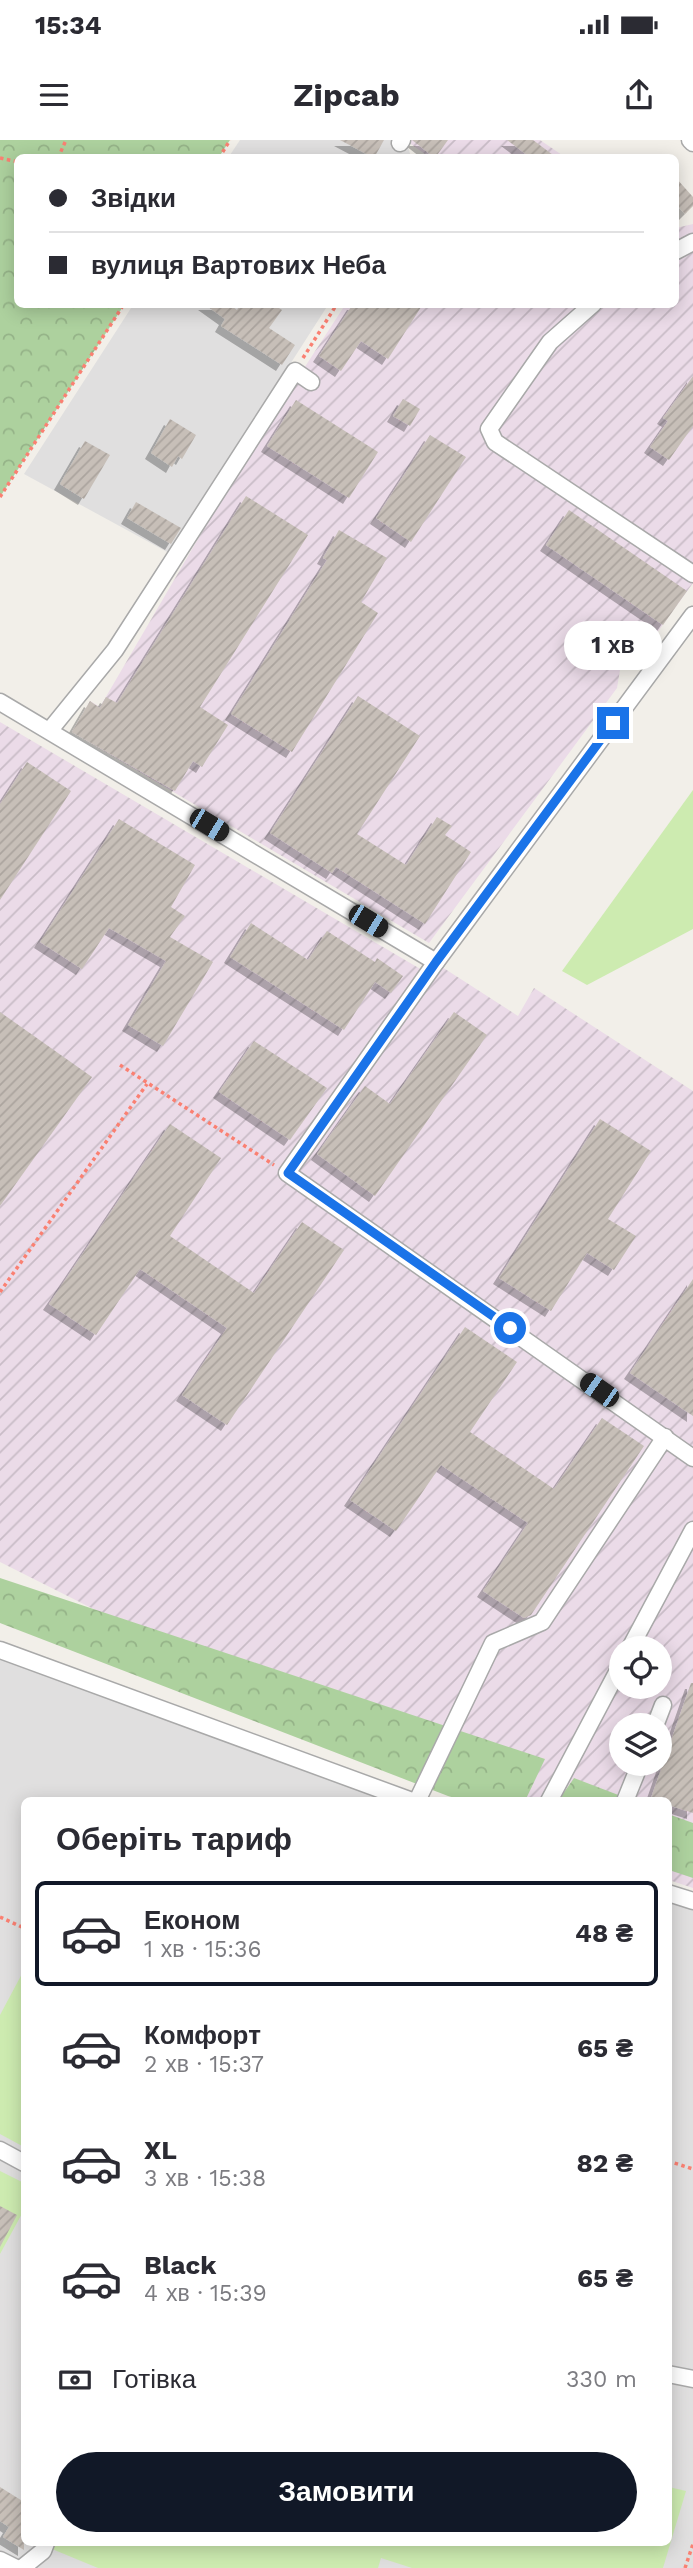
<!DOCTYPE html>
<html lang="uk">
<head>
<meta charset="utf-8">
<style>
	:root { --surface:#fff; --page:#f7f7f7; --text:#2b2b33; --muted:#7c7c81; --line:#e1e1e2; --accent:#111827 }
	body { margin:0; font-family:"Work Sans",sans-serif; background:var(--page); color:var(--text); height:100vh; display:flex; flex-direction:column; font-size:26px; white-space:nowrap }
	* { box-sizing:border-box; margin:0 }
	p { font-size:23px; color:var(--muted) }
	.icon { flex:none; width:38px; height:38px; fill:none; stroke:currentColor; stroke-width:2; stroke-linecap:round; stroke-linejoin:round }
	.map { position:relative; flex:1; overflow:hidden }
	.details { position:absolute; left:21px; top:1657px; width:651px; height:749px; display:flex; flex-direction:column; background:var(--surface); border-radius:10px; box-shadow:0 4px 18px #0003 }
	.details>* { flex:none }
	.guide { position:absolute; left:14px; top:14px; width:665px; height:154px; border-radius:10px; box-shadow:0 4px 18px #0003; display:grid; align-content:center; height:154px; padding:0 35px; background:var(--surface) }
	.controls { position:absolute; left:609px; top:1496px; display:grid; gap:14px }
	.controls a { display:grid; place-items:center; width:63px; height:63px; border-radius:50%; background:var(--surface); box-shadow:0 4px 18px #0003; font-size:35px }
	.end { position:absolute; width:32px; height:32px; margin:-16px; border:9px solid #1a73e8; background:#fff; box-shadow:0 0 0 4px #fff }
	.from { border-radius:50% }
	.bubble { position:absolute; height:49px; border-radius:24px; background:var(--surface); box-shadow:0 4px 18px #0003; font-size:23px; font-weight:700; line-height:49px; text-align:center }
	.car { position:absolute; width:21px; height:42px; margin:-21px -10px; border-radius:9px; box-shadow:0 0 5px 2px #0007; background:linear-gradient(#222 24%,#8ab4d8 0 40%,#222 0 76%,#8ab4d8 0 86%,#222 0) }
	.guide b { display:flex; align-items:center; gap:24px; height:66px; font-size:26px }
	.guide b+b { border-top:2px solid var(--line) }
	.guide i { width:18px; height:18px; background:var(--text) }
	ul { padding:0; list-style:none }
	li { display:flex; align-items:center; gap:21px; height:105px; margin:0 14px 10px; padding:0 21px; border:4px solid transparent; border-radius:10px }
	li div { flex:1 }
	li b { display:block; font-size:26px }
	li em { font-style:normal; font-weight:700 }
	li.selected { border-color:var(--accent) }
	li>.icon { width:63px; height:63px; stroke-width:1.5 }
	h2 { padding:0 35px; font-size:32px; line-height:84px }
	.pay { display:flex; align-items:center; gap:18px; height:77px; padding:0 35px; font-size:26px }
	.pay p { margin-inline-start:auto }
	.button { display:flex; gap:14px; margin-top:auto; padding:14px 35px }
	.button a { flex:1; height:80px; border-radius:42px; background:var(--accent); color:#fff; font-size:28px; font-weight:700; line-height:80px; text-align:center }
	.status { display:flex; justify-content:space-between; align-items:center; height:49px; padding:0 35px; background:var(--surface); direction:ltr }
	.status svg { height:19px; fill:currentColor }
	header { display:flex; justify-content:space-between; align-items:center; height:91px; padding:0 35px; background:var(--surface); font-size:32px; font-weight:700 }
	.map>svg:first-child { display:block }
	.residential { fill:#e0dfdf }
	.industrial { fill:url(#industrial-furrows); fill-rule:evenodd }
	.grass { fill:#cdebb0 }
	.forest { fill:url(#forest-crowns) }
	.building { fill:url(#building-hatch); filter:url(#shadow) }
	.lines { fill:none; stroke-linecap:round; stroke-linejoin:round }
	.minor-casing { stroke:#a9a9a9; stroke-width:19 }
	.path { stroke:#fa8072; stroke-width:3.5; stroke-dasharray:3.5 3.5; stroke-linecap:butt }
	.minor { stroke:#fff; stroke-width:16 }
	.route { stroke:#1a73e8; stroke-width:9 }
</style>
</head>
<body>
<div class="status"><b>15:34</b><svg viewBox="0 0 49 12"><path d="M0 12V9h3v3zM5 12V6h3v6zM10 12V3h3v9zM15 12V0h3v12zM26 1h20v11H26zM47 4h2v5h-2z"/></svg></div>
<header><svg class="icon" aria-label="menu" viewBox="0 0 24 24"><path d="M4 6h16M4 12h16M4 18h16"/></svg>Zipcab<svg class="icon" aria-label="share" viewBox="0 0 24 24"><path d="M12 15V3M7 8l5-5 5 5M5 13v7h14v-7"/></svg></header>
<div class="map">
<svg width="693" height="2428" viewBox="0 0 693 2428">
	<defs>
		<pattern id="industrial-furrows" width="10" height="10" patternUnits="userSpaceOnUse" patternTransform="scale(1.75)"><rect width="10" height="10" fill="#ebdbe8"/><path d="M-1 1l2-2M0 10L10 0M9 11l2-2" fill="none" stroke="#c9bcc7"/></pattern>
		<pattern id="forest-crowns" width="20" height="18" patternUnits="userSpaceOnUse" patternTransform="scale(1.75)"><rect width="20" height="18" fill="#add19e"/><path d="M2 6a3 3 0 1 1 6 0M12 15a3 3 0 1 1 6 0" fill="none" stroke="#95b388"/></pattern>
		<pattern id="building-hatch" width="6" height="6" patternUnits="userSpaceOnUse" patternTransform="scale(1.75)"><rect width="6" height="6" fill="#c7bfb8"/><path d="M-1 1l2-2M0 6l6-6M5 7l2-2" fill="none" stroke="#aba49e"/></pattern>
		<filter id="shadow"><feDropShadow dx="-6" dy="6" stdDeviation="0" flood-color="#0004"/></filter>
	</defs>
	<rect width="100%" height="100%" fill="#f2efe9"/>
	<g class="residential">
		<polygon points="240,0 406,0 411,17 228,18"/>
		<polygon points="133,165 328,165 169,413 24,334"/>
		<polygon points="0,1510 419,1661 24,1661 24,2403 668,2403 669,1751 693,1759 693,2428 0,2428"/>
	</g>
	<g class="industrial">
		<polygon points="410,0 540,0 565,17 429,17 408,2"/>
		<polygon points="693,84 693,443 646,508 631,514 620,530 617,548 429,803 72,592 90,561 100,567 240,327 345,165 676,164 676,88"/>
		<path d="M0 582 434 837 442 827 518 876 534 848 693 951V1748L669 1740 668 1661H475L0 1422ZM621 1508H660V1547H621ZM621 1586H660V1624H621Z"/>
	</g>
	<g class="grass">
		<polygon points="693,650 693,789 587,845 562,831"/>
		<polygon points="24,1830 24,2007 0,1994 0,1875"/>
		<polygon points="0,2031 24,2043 24,2070 0,2114"/>
		<polygon points="669,2347 686,2351 663,2428 412,2428 381,2418 378,2428 98,2428 52,2409 55,2403 668,2403"/>
	</g>
	<g class="forest">
		<polygon points="0,0 230,0 219,17 18,18 18,164 124,165 0,357"/>
		<polygon points="0,1438 545,1619 525,1661 465,1661 448,1656 0,1483"/>
		<polygon points="574,1638 634,1661 558,1661"/>
		<polygon points="668,1674 693,1683 693,1738 669,1730"/>
	</g>
	<g class="building">
		<polygon points="340,0 384,0 374,18"/>
		<polygon points="412,0 448,0 435,18"/>
		<polygon points="507,0 533,0 557,18 531,18"/>
		<polygon points="676,38 693,57 693,66 685,74 676,64"/>
		<polygon points="204,164 229,164 237,170 240,164 273,164 282,170 269,188 295,205 282,225 221,186 225,179"/>
		<polygon points="353,164 423,164 388,219 361,201 341,231 319,216"/>
		<polygon points="693,236 693,286 669,320 650,307 668,281 663,278"/>
		<polygon points="403,259 420,269 410,286 393,276"/>
		<polygon points="296,260 378,312 349,358 267,306"/>
		<polygon points="170,279 196,295 182,319 178,316 172,327 151,313"/>
		<polygon points="430,295 466,317 411,402 376,378"/>
		<polygon points="85,301 110,315 84,359 60,344"/>
		<polygon points="246,356 308,395 200,567 228,585 202,627 193,621 175,651 72,592 90,561 100,568 106,557 117,563"/>
		<polygon points="136,362 181,388 171,404 127,378"/>
		<polygon points="569,370 687,451 663,485 546,405"/>
		<polygon points="339,390 387,418 361,462 378,473 292,612 231,574 327,420 323,418"/>
		<polygon points="358,556 420,596 357,694 406,725 437,677 452,686 445,695 471,712 425,784 336,727 332,733 270,693"/>
		<polygon points="27,622 71,651 0,760 0,664"/>
		<polygon points="119,679 195,725 171,767 185,776 170,797 213,822 163,906 128,885 166,821 109,788 82,829 40,802"/>
		<polygon points="251,783 308,820 327,791 375,822 377,818 403,836 391,853 375,842 344,890 230,817"/>
		<polygon points="0,872 92,937 0,1066"/>
		<polygon points="454,872 487,895 375,1056 317,1014 365,946 390,964"/>
		<polygon points="254,901 327,948 290,1000 219,952"/>
		<polygon points="600,979 651,1011 608,1079 636,1096 614,1130 587,1113 551,1171 499,1138"/>
		<polygon points="170,984 221,1018 170,1096 254,1153 302,1082 344,1110 227,1285 182,1255 227,1188 140,1129 96,1195 49,1164"/>
		<polygon points="693,1139 693,1276 630,1233"/>
		<polygon points="465,1187 517,1222 470,1292 554,1349 602,1278 644,1306 531,1475 524,1478 483,1451 528,1383 441,1325 396,1391 350,1360"/>
		<polygon points="691,1543 693,1543 693,1673 668,1665 668,1661 650,1661"/>
		<polygon points="0,2066 17,2075 0,2107"/>
		<polygon points="0,2347 24,2362 24,2410 3,2397 9,2387 0,2381"/>
	</g>
	<g class="lines">
		<g class="minor-casing">
			<g id="minor">
				<polyline points="690,0 693,3"/>
				<polyline points="400,3 402,0"/>
				<polyline points="676,111 693,102"/>
				<polyline points="593,164 550,202 489,289 495,302 693,434"/>
				<polyline points="693,475 436,822 287,1033 693,1318"/>
				<polyline points="0,562 436,822"/>
				<polyline points="50,590 115,510 295,231 311,242"/>
				<polyline points="630,1508 693,1390"/>
				<polyline points="0,1510 412,1661"/>
				<polyline points="655,1586 663,1565"/>
				<polyline points="417,1661 493,1503 542,1482 665,1297"/>
				<polyline points="549,1661 621,1525"/>
				<polyline points="625,1661 640,1624"/>
				<polyline points="668,1753 693,1761"/>
				<polyline points="0,2010 24,2023"/>
				<polyline points="668,2234 693,2239"/>
				<polyline points="0,2420 16,2428"/>
				<polyline points="22,2428 43,2411 46,2403"/>
			</g>
		</g>
		<g class="path">
			<polyline points="0,18 18,22"/>
			<polyline points="58,18 66,0"/>
			<polyline points="219,18 230,0"/>
			<polyline points="303,218 337,164"/>
			<polyline points="0,357 124,164"/>
			<polyline points="120,925 274,1025"/>
			<polyline points="0,1152 147,944"/>
			<polyline points="0,1777 24,1788"/>
			<polyline points="668,2021 693,2029"/>
			<polyline points="685,2428 693,2404"/>
		</g>
		<use href="#minor" class="minor"/>
	</g>
	<g class="lines">
		<polyline class="route" points="510,1188 288,1033 436,822 613,583"/>
	</g>
</svg>
<div class="controls">
<a><svg class="icon" aria-label="locate" viewBox="0 0 24 24"><circle cx="12" cy="12" r="6"/><path d="M12 2v4M12 18v4M2 12h4M18 12h4"/></svg></a>
<a><svg class="icon" aria-label="layers" viewBox="0 0 24 24"><path d="M12 4l9 5-9 5-9-5zM3 14l9 5 9-5"/></svg></a>
</div>
<i class="end from" style="left:510px;top:1188px"></i>
<i class="end" style="left:613px;top:583px"></i>
<div class="bubble" style="left:564px;top:481px;width:98px">1 хв</div>
<i class="car" style="left:209px;top:685px;rotate:121deg"></i>
<i class="car" style="left:368px;top:781px;rotate:121deg"></i>
<i class="car" style="left:599px;top:1250px;rotate:305deg"></i>
<div class="guide">
<b><i class="from"></i>Звідки</b>
<b><i></i>вулиця Вартових Неба</b>
</div>
<section class="details">
<h2>Оберіть тариф</h2>
<ul>
<li class="selected"><svg class="icon" aria-label="car" viewBox="0 0 24 24"><path d="M5 17H2v-5l4-1 3-4h7l3 4 3 1v5h-3M9 17h6M6 11h13"/><circle cx="7" cy="17" r="2"/><circle cx="17" cy="17" r="2"/></svg><div><b>Економ</b><p>1 хв · 15:36</p></div><em>48 ₴</em></li>
<li><svg class="icon" aria-label="car" viewBox="0 0 24 24"><path d="M5 17H2v-5l4-1 3-4h7l3 4 3 1v5h-3M9 17h6M6 11h13"/><circle cx="7" cy="17" r="2"/><circle cx="17" cy="17" r="2"/></svg><div><b>Комфорт</b><p>2 хв · 15:37</p></div><em>65 ₴</em></li>
<li><svg class="icon" aria-label="car" viewBox="0 0 24 24"><path d="M5 17H2v-5l4-1 3-4h7l3 4 3 1v5h-3M9 17h6M6 11h13"/><circle cx="7" cy="17" r="2"/><circle cx="17" cy="17" r="2"/></svg><div><b>XL</b><p>3 хв · 15:38</p></div><em>82 ₴</em></li>
<li><svg class="icon" aria-label="car" viewBox="0 0 24 24"><path d="M5 17H2v-5l4-1 3-4h7l3 4 3 1v5h-3M9 17h6M6 11h13"/><circle cx="7" cy="17" r="2"/><circle cx="17" cy="17" r="2"/></svg><div><b>Black</b><p>4 хв · 15:39</p></div><em>65 ₴</em></li>
</ul>
<div class="pay"><svg class="icon" aria-label="cash" viewBox="0 0 24 24"><path d="M3 7h18v10H3z"/><circle cx="12" cy="12" r="2"/></svg>Готівка<p>330 m</p></div>
<div class="button"><a>Замовити</a></div>
</section>
</div>
</body>
</html>
